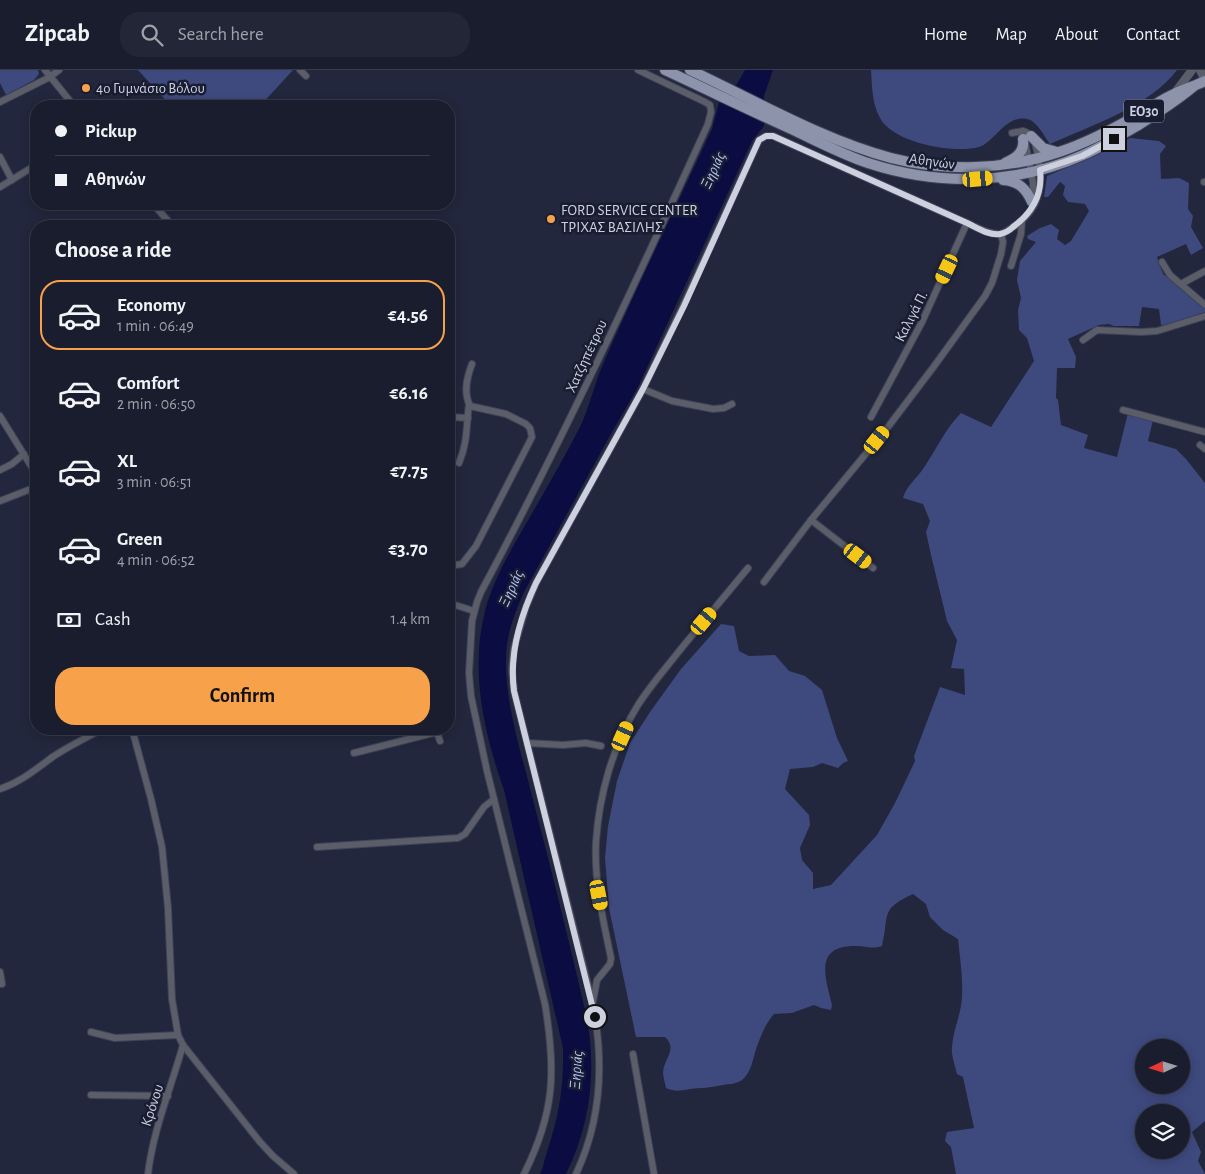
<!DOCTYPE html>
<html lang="en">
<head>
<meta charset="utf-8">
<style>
	:root { --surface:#1a1d2e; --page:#232636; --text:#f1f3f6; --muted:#9fa2aa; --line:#383b4a; --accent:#f7a14a }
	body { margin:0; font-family:"Alegreya Sans",sans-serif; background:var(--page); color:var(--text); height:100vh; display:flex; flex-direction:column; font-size:19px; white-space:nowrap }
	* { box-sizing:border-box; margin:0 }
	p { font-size:16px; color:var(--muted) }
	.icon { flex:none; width:28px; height:28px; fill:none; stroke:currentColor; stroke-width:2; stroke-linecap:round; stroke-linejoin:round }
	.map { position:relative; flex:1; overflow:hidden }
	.side { position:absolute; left:30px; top:150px; width:425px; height:515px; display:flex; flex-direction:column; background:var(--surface); border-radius:20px; box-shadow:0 2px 12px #0003,0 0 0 1px var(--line) }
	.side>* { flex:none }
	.top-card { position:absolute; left:30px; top:30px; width:425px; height:110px; border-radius:20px; box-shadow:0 2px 12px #0003,0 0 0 1px var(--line); display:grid; align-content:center; height:110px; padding:0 25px; background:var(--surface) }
	.needle { width:32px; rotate:266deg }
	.controls { position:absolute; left:1135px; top:969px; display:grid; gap:10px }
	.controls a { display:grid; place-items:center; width:55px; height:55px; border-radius:50%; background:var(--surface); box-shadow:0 2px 12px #0003,0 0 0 1px var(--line); font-size:25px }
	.end { position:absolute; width:22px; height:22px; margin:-11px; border:6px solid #cdd1df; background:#111; box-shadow:0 0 0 2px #111 }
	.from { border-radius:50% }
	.car { position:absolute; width:15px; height:30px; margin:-15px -8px; border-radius:6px; box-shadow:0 0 4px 1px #0007; background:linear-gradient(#f5c518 24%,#345 0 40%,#f5c518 0 76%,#345 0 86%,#f5c518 0) }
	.top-card b { display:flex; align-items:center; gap:18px; height:48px; font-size:19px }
	.top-card b+b { border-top:1px solid var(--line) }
	.top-card i { width:12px; height:12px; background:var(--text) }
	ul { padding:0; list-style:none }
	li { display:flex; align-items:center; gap:15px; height:70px; margin:0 10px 8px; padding:0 15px; border:2px solid transparent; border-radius:20px }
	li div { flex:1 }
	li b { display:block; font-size:19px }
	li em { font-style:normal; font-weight:700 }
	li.active { border-color:var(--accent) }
	li>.icon { width:45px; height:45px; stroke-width:1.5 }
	h2 { padding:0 25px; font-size:22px; line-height:60px }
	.pay { display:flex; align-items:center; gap:12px; height:55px; padding:0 25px; font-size:19px }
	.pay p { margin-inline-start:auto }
	.action { display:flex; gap:10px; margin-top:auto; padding:10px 25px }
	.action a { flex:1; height:58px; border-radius:20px; background:var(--accent); color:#111; font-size:20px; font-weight:700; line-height:58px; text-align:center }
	header { display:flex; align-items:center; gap:30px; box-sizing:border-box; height:70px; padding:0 25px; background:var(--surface); border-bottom:1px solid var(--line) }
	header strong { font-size:24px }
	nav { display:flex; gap:28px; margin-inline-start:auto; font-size:18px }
	.search { width:350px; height:45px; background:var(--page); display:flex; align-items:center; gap:12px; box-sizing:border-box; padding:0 18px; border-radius:20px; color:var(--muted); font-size:19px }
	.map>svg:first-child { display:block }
	.green { fill:#3e497e; fill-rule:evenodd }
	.water { fill:#0b0c42 }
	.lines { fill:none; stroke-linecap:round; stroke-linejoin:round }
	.minor-casing { stroke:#3d4257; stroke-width:8 }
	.tertiary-casing { stroke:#3d4257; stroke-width:9 }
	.primary-casing { stroke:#3d4257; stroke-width:12 }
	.minor { stroke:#5b5e69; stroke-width:6 }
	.tertiary { stroke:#5b5e69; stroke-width:8 }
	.primary { stroke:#8d93aa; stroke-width:10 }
	.route { stroke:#cdd1df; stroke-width:6 }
	.poi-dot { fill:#f7a14a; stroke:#191d32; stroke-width:2 }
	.labels { text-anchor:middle; stroke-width:5; stroke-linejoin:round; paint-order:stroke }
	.shield { fill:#191d32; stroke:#979bab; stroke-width:1 }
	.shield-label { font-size:14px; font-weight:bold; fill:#cdd1df }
	.poi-label { font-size:15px; fill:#cdd1df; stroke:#191d32; text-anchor:start }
	.street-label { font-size:15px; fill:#cdd1df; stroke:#191d32 }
	.water-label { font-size:16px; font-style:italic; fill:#b2c1f6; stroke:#191d32 }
</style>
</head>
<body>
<header>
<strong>Zipcab</strong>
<div class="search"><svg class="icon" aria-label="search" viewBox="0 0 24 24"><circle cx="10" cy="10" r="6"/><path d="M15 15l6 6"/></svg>Search here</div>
<nav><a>Home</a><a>Map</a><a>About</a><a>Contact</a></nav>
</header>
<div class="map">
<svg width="1205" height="1104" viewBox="0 0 1205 1104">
	<rect width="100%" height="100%" fill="#22273d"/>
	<g class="green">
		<polygon points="0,0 38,0 39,4 34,10 6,25 0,13"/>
		<polygon points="138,0 293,0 260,36 171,36"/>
		<path d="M871 0H1177C1149 37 1092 55 1050 74 1044 66 1037 51 1027 49 1005 45 995 72 979 77 954 84 893 73 880 48 872 34 872 16 871 0Z"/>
		<path d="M1130 68 1159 71 1166 76 1160 84 1161 109 1179 108 1189 113 1188 139 1193 146 1191 157 1203 178 1191 185 1186 174 1157 187 1163 204 1182 218 1205 238V242L1167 255H1161L1159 239 1142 237 1139 256H1114L1109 254 1099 255 1068 269 1076 287 1075 298H1057L1056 328 1058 330 1061 355 1088 365 1084 378 1117 387 1128 343 1153 350 1148 371 1176 379 1186 389 1205 413V1051L1192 1062 1201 1082 1198 1091 1205 1104H956L951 1077 945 1071 947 1062 974 1058 963 1007 957 1004C955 995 951 985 952 977 953 960 961 945 962 927 963 908 960 888 958 869L943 860 930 847 926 834 913 824C879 840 890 844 882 876 874 879 868 877 859 876 813 874 825 906 832 935L831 940 821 938 814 935 792 943 774 944C765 954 761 966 756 979 753 989 751 1003 742 1010 737 1014 729 1014 723 1015 715 1016 709 1018 700 1018 688 1018 678 1024 666 1018 665 1013 663 1007 663 1002 664 988 678 979 665 967H636L609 838 605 788 608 756 617 711 630 673 650 642 681 599 721 554 734 556 739 581 749 586 775 585 789 601 805 606 822 620 837 668 848 691 843 693 838 698 822 693 813 697 790 699 785 719 809 745 810 755 800 778 802 790 813 803V819L831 815 877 765 895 733 915 691 914 686 940 617 965 625 964 599 951 598 957 570 947 551 931 485 926 462 930 451 923 434 903 428C906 416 917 408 923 399 936 380 945 359 961 343L991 357 1034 291 1027 268 1019 260 1018 240 1021 228 1017 210 1020 191 1036 172 1028 169 1027 166 1040 158 1051 154 1059 160 1057 169 1065 175 1071 171 1089 141 1085 134 1068 132 1063 125 1065 116 1060 112 1048 127H1044L1047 106 1097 85ZM1144 978H1181V1015H1144ZM1144 1042H1181V1080H1144Z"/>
	</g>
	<path class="water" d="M745 0H773L764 26V56L752 71 637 319 613 360 524 522C515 542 506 565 506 588 505 634 521 681 532 726 551 798 569 871 586 944 597 998 591 1054 566 1104H540C544 1096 544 1090 547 1082 559 1046 564 1016 563 978L504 720C485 666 471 607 483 550 489 519 505 491 520 464 541 428 562 392 581 355 589 337 594 317 601 299 636 218 675 139 712 59L720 29 737 14Z"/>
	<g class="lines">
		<g class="minor-casing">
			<g id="minor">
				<polyline points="45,0 74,36"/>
				<polyline points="300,0 306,6"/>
				<polyline points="0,32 48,8 59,0"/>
				<polyline points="1025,71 1033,113 1033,131"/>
				<polyline points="0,87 12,110"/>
				<polyline points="1204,112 1205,112"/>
				<polyline points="0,117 36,95"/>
				<polyline points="153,134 170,153 168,156"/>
				<polyline points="1162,192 1170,205 1205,235"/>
				<polyline points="1011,196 1021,164 1022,150"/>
				<polyline points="1181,214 1205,201"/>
				<polyline points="1083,270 1097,260 1141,262 1157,261 1205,246"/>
				<polyline points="643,319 672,331 713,339 724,338 732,334"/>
				<polyline points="1123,340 1205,362"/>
				<polyline points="0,346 36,404"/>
				<polyline points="449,347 468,348"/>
				<polyline points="871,347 922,252 967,153"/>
				<polyline points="1200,375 1205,379"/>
				<path d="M459 393C468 371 466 357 469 334"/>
				<polyline points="0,400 12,394 24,384"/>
				<polyline points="0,431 36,417"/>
				<polyline points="811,450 873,498"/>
				<path d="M449 492 455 495 462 494 476 476 532 367 530 358 526 354 506 344 470 336C463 322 467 307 472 294"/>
				<polyline points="764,512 811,450 888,357 935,295 985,226 992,213 1001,184 1003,172 1001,164"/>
				<polyline points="449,533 474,541"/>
				<polyline points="132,659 151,729 162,777 168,838 172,929 178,965 183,975 260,1072 273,1086 294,1104"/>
				<polyline points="339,660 345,659"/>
				<polyline points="436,660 440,671"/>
				<polyline points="527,673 563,675 586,673 601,676"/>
				<polyline points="354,683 437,662"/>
				<path d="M0 719C21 712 36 699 54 686 69 676 86 668 102 659"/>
				<polyline points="317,777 458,768 465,764 484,737 494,729"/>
				<polyline points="0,902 2,914"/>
				<path d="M593 931 597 910 610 894 611 888C603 850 594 811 596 772 599 725 613 675 638 635 650 616 666 598 680 580 702 553 725 526 748 498"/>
				<polyline points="91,962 115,968 178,965"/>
				<polyline points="633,984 654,1104"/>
				<polyline points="91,1025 168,1026"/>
				<path d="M148 1104C153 1060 171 1018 183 975"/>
				<path d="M524 1104C555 1042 556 1001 545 934L487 701 471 626 469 603 472 551 477 532 481 522C563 369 636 212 708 54L711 42 710 35 705 32 638 0"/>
				<path d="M576 1104C601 1051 604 992 593 935L514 621 512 599 514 578 526 537 536 513 643 319 683 236 759 70 766 66H773L967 153C976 157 989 165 1000 164 1006 163 1011 158 1016 155 1041 137 1043 114 1038 86 1036 76 1034 64 1023 61L1012 63"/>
			</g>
		</g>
		<g class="tertiary-casing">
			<g id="tertiary">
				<polyline points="1200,0 1205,10"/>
				<polyline points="1174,24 1192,0"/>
			</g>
		</g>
		<g class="primary-casing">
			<g id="primary">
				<path d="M665 0C706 19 747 39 789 58 815 70 841 84 868 93 938 116 1016 115 1083 85 1102 77 1119 66 1137 56 1156 44 1175 32 1193 17"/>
				<path d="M690 0C754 30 823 70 891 88 945 102 1006 100 1059 82 1087 73 1115 58 1141 43 1152 37 1162 29 1174 24 1184 19 1195 16 1205 11"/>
				<polyline points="1031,66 1043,78 1057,82"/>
				<path d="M1005 93C1016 88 1025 82 1023 69"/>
				<path d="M1003 110C1019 111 1026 119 1032 132"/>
			</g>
		</g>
		<use href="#minor" class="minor"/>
		<use href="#tertiary" class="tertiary"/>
		<use href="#primary" class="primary"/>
	</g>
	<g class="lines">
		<path class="route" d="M595 947 514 621C509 584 520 547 536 513L643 319 684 236 759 70 766 66H773L967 153C976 157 989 166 1000 164 1005 163 1010 160 1013 157 1032 143 1043 124 1040 100L1082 86 1114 69"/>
	</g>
	<g class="poi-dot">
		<circle cx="86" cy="18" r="5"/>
		<circle cx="551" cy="149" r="5"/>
	</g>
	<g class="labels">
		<rect class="shield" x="1124" y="29.5" width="40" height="23" rx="4"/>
		<g class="shield-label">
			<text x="1144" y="46">ΕΟ30</text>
		</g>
		<g class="poi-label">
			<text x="96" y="23">4ο Γυμνάσιο Βόλου</text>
			<text x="561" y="145">FORD SERVICE CENTER<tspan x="561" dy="17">ΤΡΙΧΑΣ ΒΑΣΙΛΗΣ</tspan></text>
		</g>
		<g class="street-label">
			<text transform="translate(932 91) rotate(8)" y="5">Αθηνών</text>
			<text transform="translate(911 246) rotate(-63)" y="5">Καλιγά Π.</text>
			<text transform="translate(586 286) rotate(-65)" y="5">Χατζηπέτρου</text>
			<text transform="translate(152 1035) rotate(-72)" y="5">Κρόνου</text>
		</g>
		<g class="water-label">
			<text transform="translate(712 100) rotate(-65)" y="6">Ξηριάς</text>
			<text transform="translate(510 518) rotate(-65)" y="6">Ξηριάς</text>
			<text transform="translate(575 1000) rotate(-86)" y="6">Ξηριάς</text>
		</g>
	</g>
</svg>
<div class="controls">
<a><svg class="needle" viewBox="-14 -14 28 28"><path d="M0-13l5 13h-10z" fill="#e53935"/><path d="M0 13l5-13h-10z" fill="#9fa2aa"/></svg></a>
<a><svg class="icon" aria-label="layers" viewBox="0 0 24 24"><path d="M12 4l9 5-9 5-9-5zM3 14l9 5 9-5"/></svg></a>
</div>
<i class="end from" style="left:595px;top:947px"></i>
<i class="end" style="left:1114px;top:69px"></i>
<i class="car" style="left:978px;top:109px;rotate:85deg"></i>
<i class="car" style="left:947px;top:199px;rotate:205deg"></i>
<i class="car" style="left:877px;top:370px;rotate:39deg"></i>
<i class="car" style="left:858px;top:486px;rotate:127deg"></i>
<i class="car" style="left:704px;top:551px;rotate:40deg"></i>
<i class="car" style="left:623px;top:666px;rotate:24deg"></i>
<i class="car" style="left:599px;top:825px;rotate:169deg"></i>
<div class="top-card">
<b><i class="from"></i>Pickup</b>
<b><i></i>Αθηνών</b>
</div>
<section class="side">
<h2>Choose a ride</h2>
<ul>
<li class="active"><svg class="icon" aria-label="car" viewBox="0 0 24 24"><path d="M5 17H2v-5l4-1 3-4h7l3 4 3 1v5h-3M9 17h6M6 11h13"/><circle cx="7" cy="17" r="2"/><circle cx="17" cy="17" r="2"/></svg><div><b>Economy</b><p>1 min · 06:49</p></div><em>€4.56</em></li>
<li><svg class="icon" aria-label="car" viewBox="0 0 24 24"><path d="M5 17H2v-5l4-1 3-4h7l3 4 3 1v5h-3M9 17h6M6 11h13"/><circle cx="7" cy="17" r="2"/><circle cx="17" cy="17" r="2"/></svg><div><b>Comfort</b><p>2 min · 06:50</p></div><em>€6.16</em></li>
<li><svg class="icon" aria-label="car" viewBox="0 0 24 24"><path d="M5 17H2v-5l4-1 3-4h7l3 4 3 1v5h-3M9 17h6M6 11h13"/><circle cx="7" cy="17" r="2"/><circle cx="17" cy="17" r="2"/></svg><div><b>XL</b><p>3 min · 06:51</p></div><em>€7.75</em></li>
<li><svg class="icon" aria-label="car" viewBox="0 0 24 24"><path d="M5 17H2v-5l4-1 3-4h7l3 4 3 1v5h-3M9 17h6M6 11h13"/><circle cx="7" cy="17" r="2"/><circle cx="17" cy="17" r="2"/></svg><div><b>Green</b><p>4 min · 06:52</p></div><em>€3.70</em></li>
</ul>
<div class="pay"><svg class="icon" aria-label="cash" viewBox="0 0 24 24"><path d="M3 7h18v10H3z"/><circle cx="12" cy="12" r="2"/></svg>Cash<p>1.4 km</p></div>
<div class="action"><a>Confirm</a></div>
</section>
</div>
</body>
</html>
